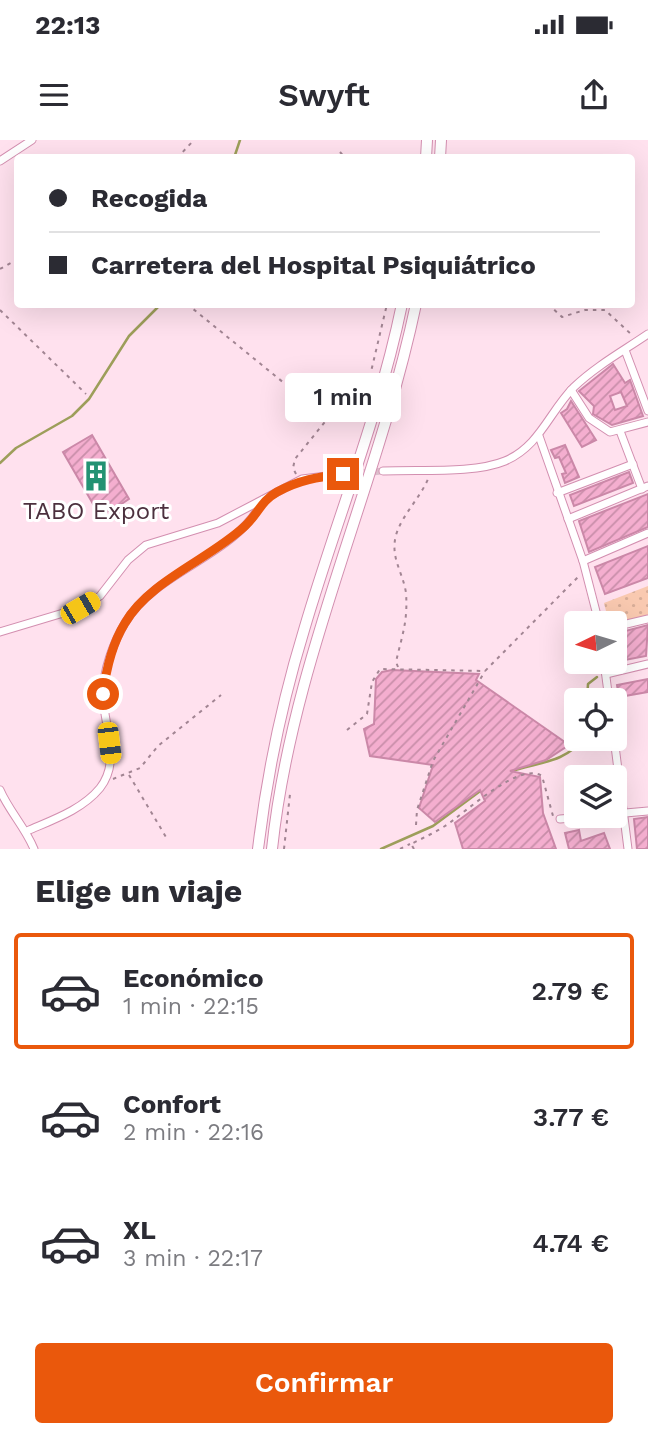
<!DOCTYPE html>
<html lang="es">
<head>
<meta charset="utf-8">
<style>
	:root { --surface:#fff; --page:#f7f7f7; --text:#2b2b33; --muted:#7c7c81; --line:#e1e1e2; --accent:#ea580c }
	body { margin:0; font-family:"Work Sans",sans-serif; background:var(--page); color:var(--text); height:100vh; display:flex; flex-direction:column; font-size:26px; white-space:nowrap }
	* { box-sizing:border-box; margin:0 }
	p { font-size:23px; color:var(--muted) }
	.icon { flex:none; width:38px; height:38px; fill:none; stroke:currentColor; stroke-width:2; stroke-linecap:round; stroke-linejoin:round }
	.map { position:relative; height:709px; overflow:hidden }
	.panel { display:flex; flex-direction:column; background:var(--surface); flex:1 }
	.panel>* { flex:none }
	.guide { position:absolute; left:14px; top:14px; width:621px; height:154px; border-radius:7px; box-shadow:0 7px 28px #0002; display:grid; align-content:center; height:154px; padding:0 35px; background:var(--surface) }
	.needle { width:46px; rotate:265deg }
	.buttons { position:absolute; left:564px; top:471px; display:grid; gap:14px }
	.buttons a { display:grid; place-items:center; width:63px; height:63px; border-radius:7px; background:var(--surface); box-shadow:0 7px 28px #0002; font-size:35px }
	.end { position:absolute; width:32px; height:32px; margin:-16px; border:9px solid #ea580c; background:#fff; box-shadow:0 0 0 4px #fff }
	.from { border-radius:50% }
	.bubble { position:absolute; height:49px; border-radius:7px; background:var(--surface); box-shadow:0 7px 28px #0002; font-size:23px; font-weight:600; line-height:49px; text-align:center }
	.car { position:absolute; width:21px; height:42px; margin:-21px -10px; border-radius:9px; box-shadow:0 0 5px 2px #0007; background:linear-gradient(#f5c518 24%,#345 0 40%,#f5c518 0 76%,#345 0 86%,#f5c518 0) }
	.guide b { display:flex; align-items:center; gap:24px; height:66px; font-size:26px }
	.guide b+b { border-top:2px solid var(--line) }
	.guide i { width:18px; height:18px; background:var(--text) }
	ul { padding:0; list-style:none }
	li { display:flex; align-items:center; gap:21px; height:116px; margin:0 14px 10px; padding:0 21px; border:4px solid transparent; border-radius:7px }
	li div { flex:1 }
	li b { display:block; font-size:26px }
	li em { font-style:normal; font-weight:600 }
	li.selected { border-color:var(--accent) }
	li>.icon { width:63px; height:63px; stroke-width:1.5 }
	h2 { padding:0 35px; font-size:32px; line-height:84px }
	.primary-button { display:flex; gap:14px; margin-top:auto; padding:14px 35px }
	.primary-button a { flex:1; height:80px; border-radius:7px; background:var(--accent); color:#fff; font-size:28px; font-weight:600; line-height:80px; text-align:center }
	.status { display:flex; justify-content:space-between; align-items:center; height:49px; padding:0 35px; background:var(--surface); direction:ltr }
	.status svg { height:19px; fill:currentColor }
	header { display:flex; justify-content:space-between; align-items:center; height:91px; padding:0 35px; background:var(--surface); font-size:32px; font-weight:600 }
	.map>svg:first-child { display:block }
	.grass { fill:url(#grass-dots) }
	.lines { fill:none; stroke-linecap:round; stroke-linejoin:round }
	.stream { stroke:#9d9e5a; stroke-width:2.5 }
	.building { fill:url(#building-hatch); stroke:#cb88a8; stroke-width:2; fill-rule:evenodd }
	.minor-tunnel { stroke:#dbbecb; stroke-width:7; stroke-dasharray:7 3.5; stroke-linecap:butt }
	.minor-casing { stroke:#d38fb0; stroke-width:9 }
	.highway-casing { stroke:#d38fb0; stroke-width:12 }
	.path { stroke:#a28593; stroke-width:2; stroke-dasharray:3.5 5; stroke-linecap:butt }
	.minor { stroke:#fff; stroke-width:7 }
	.highway { stroke:#fff; stroke-width:10 }
	.route { stroke:#ea580c; stroke-width:9 }
	.labels { text-anchor:middle; stroke-width:6; stroke-linejoin:round; paint-order:stroke }
	.poi-label { font-size:24px; fill:#4c303e; stroke:#fff }
</style>
</head>
<body>
<div class="status"><b>22:13</b><svg viewBox="0 0 49 12"><path d="M0 12V9h3v3zM5 12V6h3v6zM10 12V3h3v9zM15 12V0h3v12zM26 1h20v11H26zM47 4h2v5h-2z"/></svg></div>
<header><svg class="icon" aria-label="menu" viewBox="0 0 24 24"><path d="M4 6h16M4 12h16M4 18h16"/></svg>Swyft<svg class="icon" aria-label="share" viewBox="0 0 24 24"><path d="M12 15V3M7 8l5-5 5 5M5 13v7h14v-7"/></svg></header>
<div class="map">
<svg width="648" height="709" viewBox="0 0 648 709">
	<defs>
		<pattern id="grass-dots" width="8" height="8" patternUnits="userSpaceOnUse" patternTransform="scale(1.75)"><rect width="8" height="8" fill="#f9c9b0"/><path d="M2 2h.1M6 6h.1" fill="none" stroke="#d7ad98" stroke-width="1.8" stroke-linecap="round"/></pattern>
		<pattern id="building-hatch" width="6" height="6" patternUnits="userSpaceOnUse" patternTransform="scale(1.75)"><rect width="6" height="6" fill="#f4aecf"/><path d="M-1 1l2-2M0 6l6-6M5 7l2-2" fill="none" stroke="#c88ea9"/></pattern>
	</defs>
	<rect width="100%" height="100%" fill="#ffe1ee"/>
	<polygon class="grass" points="648,446 648,477 609,483 604,463"/>
	<g class="lines">
		<g class="stream">
			<polyline points="234,18 240,0"/>
			<polyline points="0,323 16,308 72,276 89,259 129,196 161,164"/>
			<polyline points="587,560 588,544 597,537"/>
			<path d="M509 632C537 622 564 624 584 598"/>
			<polyline points="381,709 433,686 483,649"/>
		</g>
	</g>
	<g class="building">
		<path d="M613 224 625 243 630 240 643 276 612 285 593 274 594 266 579 251ZM621 252 627 266 615 270 610 256Z"/>
		<polygon points="571,261 596,300 582,307 561,273 567,269"/>
		<polygon points="92,295 129,359 120,365 124,372 115,378 110,370 100,376 63,312"/>
		<polygon points="565,305 579,337 565,343 562,334 566,333 559,317 555,318 551,310"/>
		<polygon points="629,332 633,343 574,366 570,355"/>
		<polygon points="648,354 648,387 589,412 579,381"/>
		<polygon points="648,406 648,438 605,454 595,427"/>
		<polygon points="648,485 646,516 614,522 614,494"/>
		<polygon points="392,530 479,534 476,540 569,605 546,620 510,631 540,637 543,673 556,709 463,709 455,683 485,661 480,650 435,682 419,668 433,625 370,616 364,589 374,584 376,539 382,532"/>
		<polygon points="648,539 648,552 619,557 617,545"/>
		<polygon points="648,677 648,709 637,709 634,679"/>
		<polygon points="579,690 581,701 604,693 610,709 569,709 565,693"/>
	</g>
	<g class="lines">
		<polyline class="minor-tunnel" points="343,334 383,331"/>
		<g class="minor-casing">
			<g id="minor">
				<polyline points="0,21 32,0"/>
				<polyline points="625,210 648,271"/>
				<polyline points="571,250 589,278 610,292 648,282"/>
				<polyline points="620,291 642,349"/>
				<polyline points="539,296 583,421 599,483"/>
				<path d="M383 331C418 329 474 334 505 321 540 306 549 272 574 247 596 226 623 211 648 194"/>
				<polyline points="557,353 633,324"/>
				<polyline points="568,379 648,346"/>
				<polyline points="583,421 648,393"/>
				<polyline points="614,487 648,479"/>
				<polyline points="0,492 80,468 100,456 128,420 146,405 218,383 302,339 343,334"/>
				<polyline points="604,522 609,560"/>
				<polyline points="606,534 648,524"/>
				<polyline points="614,598 628,709"/>
				<path d="M0 650C9 671 25 687 34 709"/>
				<polyline points="614,674 648,671"/>
				<polyline points="560,679 597,676"/>
				<path d="M27 691C52 680 82 670 100 648 122 620 103 585 103 554 103 531 113 503 125 483 157 429 236 417 263 360"/>
			</g>
		</g>
		<g class="highway-casing">
			<g id="highway">
				<polyline points="426,18 427,0"/>
				<polyline points="440,18 441,0"/>
				<path d="M258 709C267 634 282 562 304 490 336 381 379 276 402 164"/>
				<path d="M272 709C292 520 377 349 416 164"/>
			</g>
		</g>
		<g class="path">
			<polyline points="340,12 345,18"/>
			<polyline points="177,18 194,0"/>
			<polyline points="0,129 18,119"/>
			<polyline points="187,164 327,278"/>
			<polyline points="548,164 562,177 585,170 605,170 632,195"/>
			<polyline points="0,170 86,254"/>
			<polyline points="296,334 293,328 295,319 353,247 370,236 387,164"/>
			<path d="M398 527 396 522C402 495 408 482 406 453 403 432 390 418 396 395 402 375 420 358 428 339"/>
			<polyline points="347,590 367,574 372,542 380,529 485,531 579,436"/>
			<polyline points="129,635 166,697"/>
			<polyline points="113,639 140,628 158,606 221,555"/>
			<polyline points="416,685 417,670 433,621 485,531"/>
			<polyline points="284,709 290,654"/>
			<polyline points="400,709 410,704"/>
			<path d="M414 709 411 704C423 698 434 693 445 686 465 673 519 621 542 636L553 676"/>
		</g>
		<use href="#minor" class="minor"/>
		<use href="#highway" class="highway"/>
	</g>
	<g class="lines">
		<path class="route" d="M103 554C106 530 112 504 125 483 149 441 210 419 245 386 258 374 261 361 277 352 299 340 318 337 343 334"/>
	</g>
	<defs>
		<g id="building-bare" transform="scale(2.415)"><path d="M-4-6H4V6H1V3H-1V6H-4ZM-2.5-4.3h1.7v1.8h-1.7ZM.8-4.3h1.7v1.8H.8ZM-2.5-1h1.7V.8h-1.7ZM.8-1h1.7V.8H.8Z" fill="#239273" stroke="#fff" stroke-width="2.5" paint-order="stroke"/></g>
	</defs>
	<g fill-rule="evenodd">
		<use href="#building-bare" x="96" y="336"/>
	</g>
	<g class="labels">
		<g class="poi-label">
			<text x="96" y="379">TABO Export</text>
		</g>
	</g>
</svg>
<div class="buttons">
<a><svg class="needle" viewBox="-14 -14 28 28"><path d="M0-13l5 13h-10z" fill="#e53935"/><path d="M0 13l5-13h-10z" fill="#7c7c81"/></svg></a>
<a><svg class="icon" aria-label="locate" viewBox="0 0 24 24"><circle cx="12" cy="12" r="6"/><path d="M12 2v4M12 18v4M2 12h4M18 12h4"/></svg></a>
<a><svg class="icon" aria-label="layers" viewBox="0 0 24 24"><path d="M12 4l9 5-9 5-9-5zM3 14l9 5 9-5"/></svg></a>
</div>
<i class="end from" style="left:103px;top:554px"></i>
<i class="end" style="left:343px;top:334px"></i>
<div class="bubble" style="left:285px;top:233px;width:116px">1 min</div>
<i class="car" style="left:80px;top:468px;rotate:60deg"></i>
<i class="car" style="left:109px;top:603px;rotate:173deg"></i>
<div class="guide">
<b><i class="from"></i>Recogida</b>
<b><i></i>Carretera del Hospital Psiquiátrico</b>
</div>
</div>
<section class="panel">
<h2>Elige un viaje</h2>
<ul>
<li class="selected"><svg class="icon" aria-label="car" viewBox="0 0 24 24"><path d="M5 17H2v-5l4-1 3-4h7l3 4 3 1v5h-3M9 17h6M6 11h13"/><circle cx="7" cy="17" r="2"/><circle cx="17" cy="17" r="2"/></svg><div><b>Económico</b><p>1 min · 22:15</p></div><em>2.79 €</em></li>
<li><svg class="icon" aria-label="car" viewBox="0 0 24 24"><path d="M5 17H2v-5l4-1 3-4h7l3 4 3 1v5h-3M9 17h6M6 11h13"/><circle cx="7" cy="17" r="2"/><circle cx="17" cy="17" r="2"/></svg><div><b>Confort</b><p>2 min · 22:16</p></div><em>3.77 €</em></li>
<li><svg class="icon" aria-label="car" viewBox="0 0 24 24"><path d="M5 17H2v-5l4-1 3-4h7l3 4 3 1v5h-3M9 17h6M6 11h13"/><circle cx="7" cy="17" r="2"/><circle cx="17" cy="17" r="2"/></svg><div><b>XL</b><p>3 min · 22:17</p></div><em>4.74 €</em></li>
</ul>
<div class="primary-button"><a>Confirmar</a></div>
</section>
</body>
</html>
